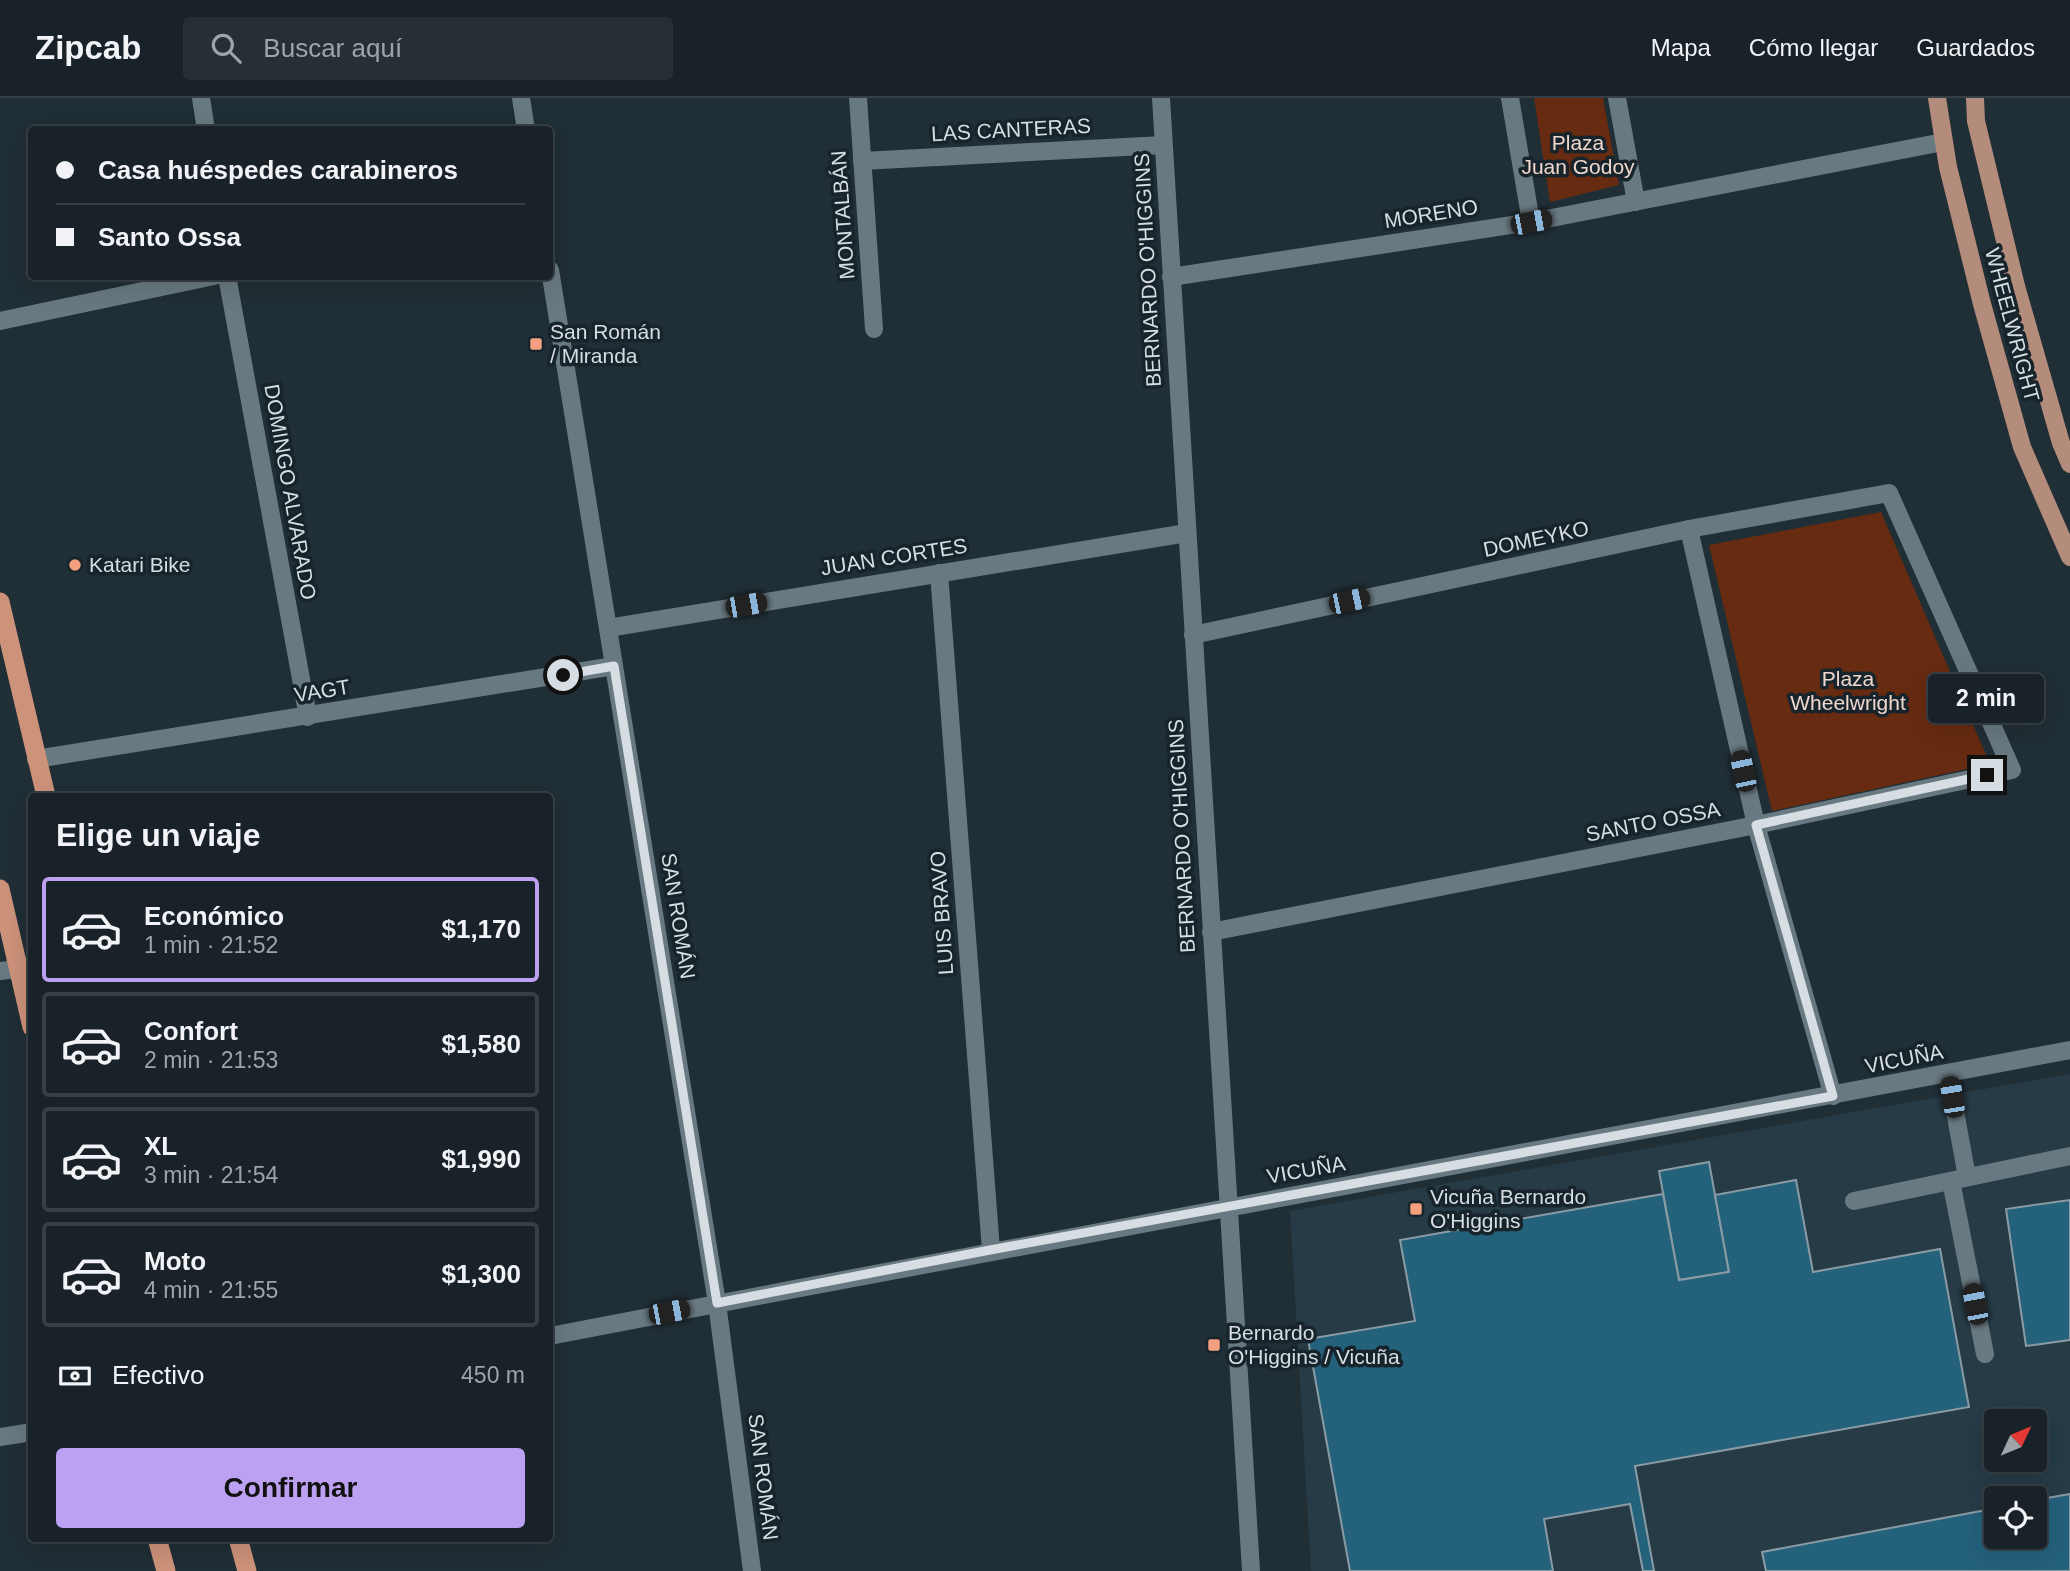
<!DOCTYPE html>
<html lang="es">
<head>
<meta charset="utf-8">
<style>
	:root { --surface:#182228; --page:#252f34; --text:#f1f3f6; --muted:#9fa4a8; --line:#363f45; --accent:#bca0f2 }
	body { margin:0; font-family:Helvetica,sans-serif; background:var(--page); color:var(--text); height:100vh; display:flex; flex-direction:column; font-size:26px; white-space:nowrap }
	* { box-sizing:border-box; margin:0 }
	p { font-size:23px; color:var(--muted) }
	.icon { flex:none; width:38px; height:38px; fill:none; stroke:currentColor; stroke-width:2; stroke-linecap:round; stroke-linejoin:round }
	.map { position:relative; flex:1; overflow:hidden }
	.details { position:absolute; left:28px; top:695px; width:525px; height:749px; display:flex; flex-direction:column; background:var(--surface); border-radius:7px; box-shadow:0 7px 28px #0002,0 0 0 2px var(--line) }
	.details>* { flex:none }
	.top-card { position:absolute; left:28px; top:28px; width:525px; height:154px; border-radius:7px; box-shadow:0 7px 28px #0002,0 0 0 2px var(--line); display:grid; align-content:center; height:154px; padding:0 28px; background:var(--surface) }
	.needle { width:46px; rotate:46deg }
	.controls { position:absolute; left:1984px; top:1311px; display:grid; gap:14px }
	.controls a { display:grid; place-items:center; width:63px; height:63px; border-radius:7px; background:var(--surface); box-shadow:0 7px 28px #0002,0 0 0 2px var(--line); font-size:35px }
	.end { position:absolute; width:32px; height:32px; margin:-16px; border:9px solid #d6dee3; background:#111; box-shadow:0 0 0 4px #111 }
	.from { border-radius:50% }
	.bubble { position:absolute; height:49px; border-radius:7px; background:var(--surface); box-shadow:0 7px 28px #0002,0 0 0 2px var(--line); font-size:23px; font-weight:600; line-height:49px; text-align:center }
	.car { position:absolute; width:21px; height:42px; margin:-21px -10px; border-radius:9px; box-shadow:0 0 5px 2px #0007; background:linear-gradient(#222 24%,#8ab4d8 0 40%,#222 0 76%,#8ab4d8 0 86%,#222 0) }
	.top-card b { display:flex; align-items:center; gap:24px; height:66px; font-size:26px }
	.top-card b+b { border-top:2px solid var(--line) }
	.top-card i { width:18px; height:18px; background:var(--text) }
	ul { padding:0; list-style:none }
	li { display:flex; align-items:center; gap:21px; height:105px; margin:0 14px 10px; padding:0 14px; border:4px solid var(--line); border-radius:7px }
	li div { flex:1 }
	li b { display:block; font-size:26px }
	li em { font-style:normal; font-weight:600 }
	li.selected { border-color:var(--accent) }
	li>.icon { width:63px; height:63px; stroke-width:1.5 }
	h2 { padding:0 28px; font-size:32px; line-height:84px }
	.pay { display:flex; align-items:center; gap:18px; height:77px; padding:0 28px; font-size:26px }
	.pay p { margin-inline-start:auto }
	.button { display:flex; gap:14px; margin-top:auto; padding:14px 28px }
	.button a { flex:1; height:80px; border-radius:7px; background:var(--accent); color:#111; font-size:28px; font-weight:600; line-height:80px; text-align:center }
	header { display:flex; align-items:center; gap:42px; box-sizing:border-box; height:98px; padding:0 35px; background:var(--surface); border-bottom:2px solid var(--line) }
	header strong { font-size:33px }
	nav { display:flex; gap:38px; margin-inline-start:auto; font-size:24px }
	.search { width:490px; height:63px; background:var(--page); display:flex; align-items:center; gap:18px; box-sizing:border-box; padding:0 24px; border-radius:7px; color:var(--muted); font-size:26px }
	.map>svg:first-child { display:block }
	.built { fill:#263b46; fill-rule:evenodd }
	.green { fill:#662b10 }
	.building { fill:#24617b; stroke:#8a9ba4; stroke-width:2 }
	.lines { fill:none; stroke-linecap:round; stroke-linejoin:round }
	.service { stroke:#697981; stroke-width:18 }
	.minor { stroke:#697981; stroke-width:18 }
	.tertiary { stroke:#697981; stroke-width:18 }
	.primary { stroke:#b48c7c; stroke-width:18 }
	.trunk { stroke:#cd927a; stroke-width:19 }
	.route { stroke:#d6dee3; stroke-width:9 }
	.poi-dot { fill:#f2a07f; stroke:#17242b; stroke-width:2.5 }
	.labels { text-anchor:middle; stroke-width:7; stroke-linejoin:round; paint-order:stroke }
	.street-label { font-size:21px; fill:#d6dee3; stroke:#17242b }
	.park-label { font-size:21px; fill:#f0d7cd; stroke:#17242b }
	.poi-label { font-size:21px; fill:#d6dee3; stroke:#17242b; text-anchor:start }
</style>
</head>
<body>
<header>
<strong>Zipcab</strong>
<div class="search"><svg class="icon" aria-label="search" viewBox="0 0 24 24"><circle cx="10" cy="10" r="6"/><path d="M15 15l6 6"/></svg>Buscar aquí</div>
<nav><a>Mapa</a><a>Cómo llegar</a><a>Guardados</a></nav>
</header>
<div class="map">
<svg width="2070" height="1473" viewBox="0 0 2070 1473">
	<rect width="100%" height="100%" fill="#202e35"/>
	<path class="built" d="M2070 976V1473H1311L1290 1113ZM1997 1323H2035V1362H1997ZM1997 1400H2035V1438H1997Z"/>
	<g class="green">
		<polygon points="1534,0 1603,0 1619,87 1550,104"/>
		<polygon points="1881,414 1990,666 1772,713 1709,447"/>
	</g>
	<g class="building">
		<polygon points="1709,1064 1729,1174 1679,1182 1659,1073"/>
		<polygon points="1796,1082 1813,1174 1940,1151 1969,1309 1635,1368 1654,1473 1643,1473 1630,1406 1544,1421 1553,1473 1350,1473 1308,1241 1415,1223 1400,1142 1663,1096 1679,1182 1729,1174 1715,1097"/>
		<polygon points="2070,1102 2070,1242 2026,1248 2006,1111"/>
		<polygon points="2070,1396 2070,1473 1766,1473 1762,1454 1997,1410 1997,1438 2035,1438 2035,1402"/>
	</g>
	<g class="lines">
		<g class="service">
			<polyline points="1948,975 1967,1079"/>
			<polyline points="1951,1083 1985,1256"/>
			<polyline points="1854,1103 2070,1058"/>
		</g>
		<g class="minor">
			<polyline points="201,0 206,32"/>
			<polyline points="858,0 874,231"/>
			<polyline points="1510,0 1531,124"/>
			<polyline points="1617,0 1636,104"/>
			<polyline points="862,63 1163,47"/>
			<polyline points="227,178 308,619"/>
			<polyline points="1171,179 1531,124 1943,44"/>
			<polyline points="0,223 214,178"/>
			<polyline points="1689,431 1756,727 1833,998"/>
			<polyline points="939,475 991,1152"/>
			<polyline points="608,530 1187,435"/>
			<polyline points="1193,537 1689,431 1889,395 2012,672 1756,727 1211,834"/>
			<polyline points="36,661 614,568"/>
			<polyline points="0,873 32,869"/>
			<polyline points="0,1339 32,1334"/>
		</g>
		<g class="tertiary">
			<polyline points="521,0 526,32"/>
			<polyline points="1161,0 1251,1473"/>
			<polyline points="550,172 717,1205 752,1473"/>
			<path d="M550 1238C1056 1140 1563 1048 2070 952"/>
		</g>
		<g class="primary">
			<polyline points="1937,0 1948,69 1982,206 2022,349 2070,459"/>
			<polyline points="1975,0 1976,23 2016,188 2061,345 2070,366"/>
		</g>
		<g class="trunk">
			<polyline points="0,504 46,698"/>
			<polyline points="0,791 32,929"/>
			<polyline points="157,1440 166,1473"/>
			<polyline points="238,1440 247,1473"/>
		</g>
	</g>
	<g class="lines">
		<polyline class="route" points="563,577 614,568 717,1205 990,1152 1833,998 1756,727 1987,677"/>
	</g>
	<g class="poi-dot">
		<rect x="529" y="239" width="14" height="14" rx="3.5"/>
		<circle cx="75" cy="467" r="7"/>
		<rect x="1409" y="1104" width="14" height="14" rx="3.5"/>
		<rect x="1207" y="1240" width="14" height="14" rx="3.5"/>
	</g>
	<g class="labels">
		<g class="street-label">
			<text transform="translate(1011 32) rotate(-3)" y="7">LAS CANTERAS</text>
			<text transform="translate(1431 116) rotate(-9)" y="7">MORENO</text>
			<text transform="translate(843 117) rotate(-94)" y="7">MONTALBÁN</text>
			<text transform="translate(1148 172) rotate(-93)" y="7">BERNARDO O'HIGGINS</text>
			<text transform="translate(2012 227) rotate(75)" y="7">WHEELWRIGHT</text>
			<text transform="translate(290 394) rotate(80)" y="7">DOMINGO ALVARADO</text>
			<text transform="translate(1536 441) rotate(-12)" y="7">DOMEYKO</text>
			<text transform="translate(894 459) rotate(-9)" y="7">JUAN CORTES</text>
			<text transform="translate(322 593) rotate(-9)" y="7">VAGT</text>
			<text transform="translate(1653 724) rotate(-11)" y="7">SANTO OSSA</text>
			<text transform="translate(1182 738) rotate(-93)" y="7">BERNARDO O'HIGGINS</text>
			<text transform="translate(942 815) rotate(-94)" y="7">LUIS BRAVO</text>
			<text transform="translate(678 818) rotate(81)" y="7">SAN ROMÁN</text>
			<text transform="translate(1904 961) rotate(-11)" y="7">VICUÑA</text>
			<text transform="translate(1306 1072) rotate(-10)" y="7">VICUÑA</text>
			<text transform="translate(763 1379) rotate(83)" y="7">SAN ROMÁN</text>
		</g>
		<g class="park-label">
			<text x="1578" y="52">Plaza<tspan x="1578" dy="24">Juan Godoy</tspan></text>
			<text x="1848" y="588">Plaza<tspan x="1848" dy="24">Wheelwright</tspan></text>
		</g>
		<g class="poi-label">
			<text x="550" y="241">San Román<tspan x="550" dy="24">/ Miranda</tspan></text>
			<text x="89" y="474">Katari Bike</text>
			<text x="1430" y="1106">Vicuña Bernardo<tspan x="1430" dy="24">O'Higgins</tspan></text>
			<text x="1228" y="1242">Bernardo<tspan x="1228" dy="24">O'Higgins / Vicuña</tspan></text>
		</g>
	</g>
</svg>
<div class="controls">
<a><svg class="needle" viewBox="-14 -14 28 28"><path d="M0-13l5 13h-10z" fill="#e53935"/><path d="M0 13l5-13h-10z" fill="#9fa4a8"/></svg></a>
<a><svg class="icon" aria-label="locate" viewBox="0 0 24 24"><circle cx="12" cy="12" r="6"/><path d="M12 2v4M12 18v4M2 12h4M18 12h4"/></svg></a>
</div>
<i class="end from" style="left:563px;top:577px"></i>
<i class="end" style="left:1987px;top:677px"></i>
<div class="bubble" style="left:1928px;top:576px;width:116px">2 min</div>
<i class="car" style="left:1531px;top:124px;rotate:79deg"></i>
<i class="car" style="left:1349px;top:503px;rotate:78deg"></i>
<i class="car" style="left:746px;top:507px;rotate:80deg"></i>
<i class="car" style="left:1743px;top:673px;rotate:348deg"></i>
<i class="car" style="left:1952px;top:999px;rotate:351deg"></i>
<i class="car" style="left:1975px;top:1206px;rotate:349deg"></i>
<i class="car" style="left:669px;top:1214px;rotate:79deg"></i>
<div class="top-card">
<b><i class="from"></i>Casa huéspedes carabineros</b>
<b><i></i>Santo Ossa</b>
</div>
<section class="details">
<h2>Elige un viaje</h2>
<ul>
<li class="selected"><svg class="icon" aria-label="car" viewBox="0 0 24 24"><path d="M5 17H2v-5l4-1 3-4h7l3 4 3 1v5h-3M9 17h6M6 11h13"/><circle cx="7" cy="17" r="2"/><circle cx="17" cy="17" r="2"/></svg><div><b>Económico</b><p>1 min · 21:52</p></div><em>$1,170</em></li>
<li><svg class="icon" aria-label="car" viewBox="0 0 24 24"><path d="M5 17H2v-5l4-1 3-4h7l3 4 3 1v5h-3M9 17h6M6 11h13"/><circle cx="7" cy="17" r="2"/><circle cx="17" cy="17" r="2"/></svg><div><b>Confort</b><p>2 min · 21:53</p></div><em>$1,580</em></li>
<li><svg class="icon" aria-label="car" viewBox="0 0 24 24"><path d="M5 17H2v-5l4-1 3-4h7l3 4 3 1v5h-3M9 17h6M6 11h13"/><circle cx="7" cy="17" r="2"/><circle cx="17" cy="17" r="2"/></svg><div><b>XL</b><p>3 min · 21:54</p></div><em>$1,990</em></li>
<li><svg class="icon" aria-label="car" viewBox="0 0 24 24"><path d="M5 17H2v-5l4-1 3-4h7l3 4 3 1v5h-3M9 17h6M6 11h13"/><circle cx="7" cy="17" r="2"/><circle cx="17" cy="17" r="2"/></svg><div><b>Moto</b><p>4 min · 21:55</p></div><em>$1,300</em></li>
</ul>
<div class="pay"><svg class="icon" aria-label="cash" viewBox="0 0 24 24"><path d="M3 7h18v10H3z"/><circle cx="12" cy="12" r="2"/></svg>Efectivo<p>450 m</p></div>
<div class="button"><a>Confirmar</a></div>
</section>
</div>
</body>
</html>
